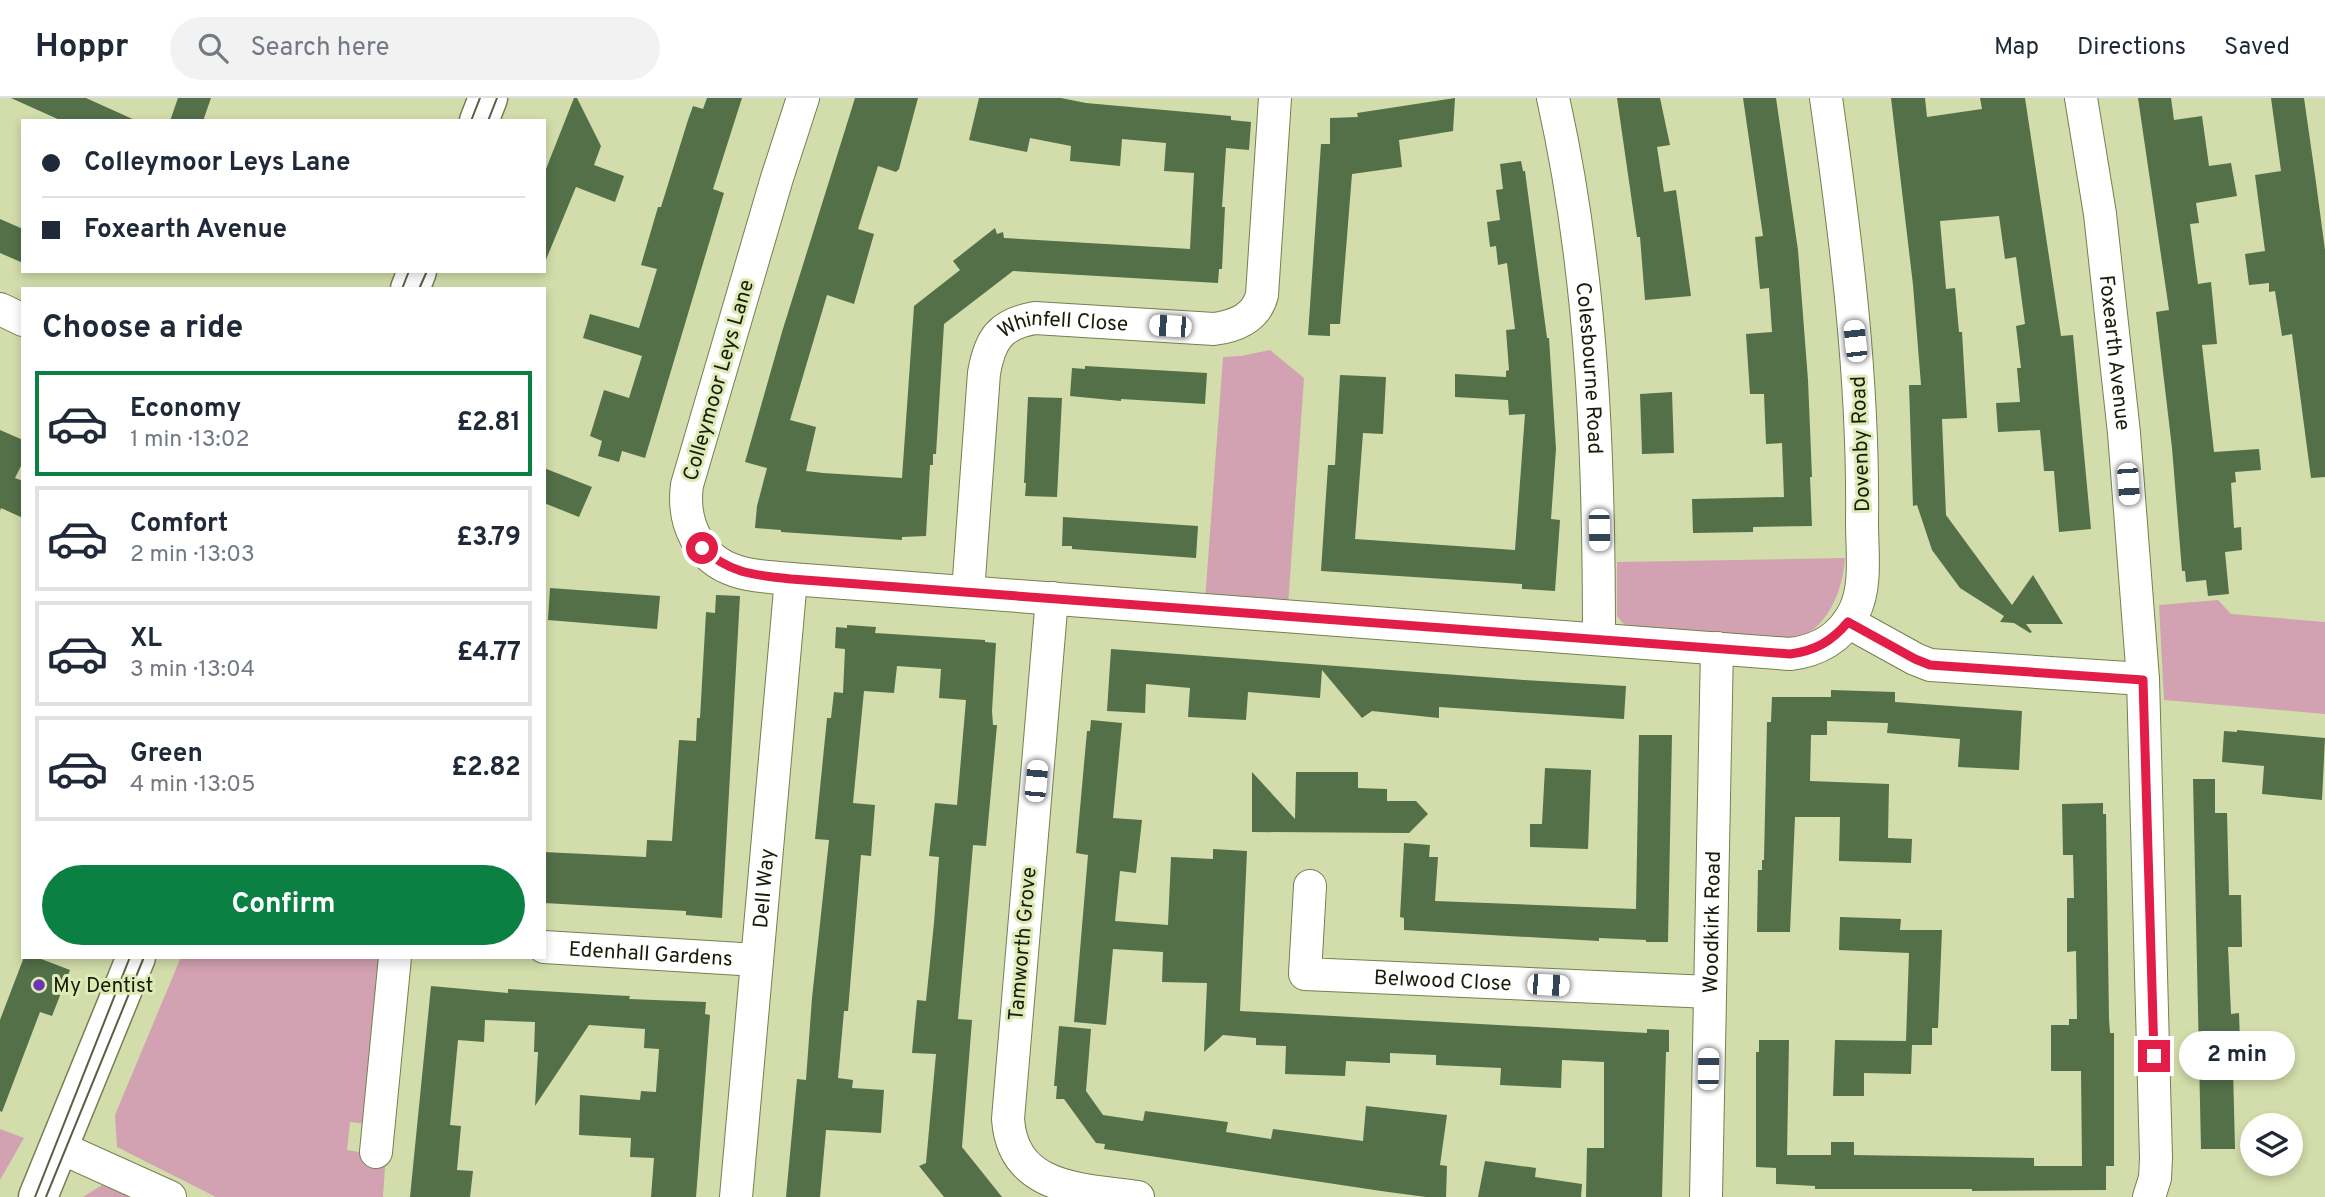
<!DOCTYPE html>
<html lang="en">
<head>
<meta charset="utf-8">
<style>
	:root { --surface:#fff; --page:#f2f2f3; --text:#1f2937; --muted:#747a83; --line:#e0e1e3; --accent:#0b8043 }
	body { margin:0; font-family:Overpass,sans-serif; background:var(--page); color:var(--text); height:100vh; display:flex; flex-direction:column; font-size:26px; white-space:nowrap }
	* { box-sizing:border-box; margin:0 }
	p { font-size:23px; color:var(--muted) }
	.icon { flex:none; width:38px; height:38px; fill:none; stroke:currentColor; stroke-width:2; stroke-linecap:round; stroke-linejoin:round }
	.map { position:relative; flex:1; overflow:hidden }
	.panel { position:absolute; left:21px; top:189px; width:525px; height:672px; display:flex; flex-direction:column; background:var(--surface); border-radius:0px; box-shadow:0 4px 10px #0003 }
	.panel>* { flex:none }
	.hud { position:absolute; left:21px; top:21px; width:525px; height:154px; border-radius:0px; box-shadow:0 4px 10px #0003; display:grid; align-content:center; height:154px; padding:0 21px; background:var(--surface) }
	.tools { position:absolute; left:2240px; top:1015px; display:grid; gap:14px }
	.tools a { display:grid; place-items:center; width:63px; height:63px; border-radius:50%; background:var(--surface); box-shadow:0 4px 10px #0003; font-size:35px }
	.end { position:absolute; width:32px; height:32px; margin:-16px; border:9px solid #e11d48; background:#fff; box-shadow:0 0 0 4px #fff }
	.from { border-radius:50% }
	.bubble { position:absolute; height:49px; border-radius:24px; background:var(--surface); box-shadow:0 4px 10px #0003; font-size:23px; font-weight:700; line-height:49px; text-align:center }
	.car { position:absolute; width:21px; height:42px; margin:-21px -10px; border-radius:9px; box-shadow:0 0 5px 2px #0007; background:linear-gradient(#fff 24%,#345 0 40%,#fff 0 76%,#345 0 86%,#fff 0) }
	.hud b { display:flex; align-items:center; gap:24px; height:66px; font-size:26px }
	.hud b+b { border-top:2px solid var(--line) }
	.hud i { width:18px; height:18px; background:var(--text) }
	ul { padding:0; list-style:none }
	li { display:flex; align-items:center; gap:21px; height:105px; margin:0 14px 10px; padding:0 7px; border:4px solid var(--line); border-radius:0px }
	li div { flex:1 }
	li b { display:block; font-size:26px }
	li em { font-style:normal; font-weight:700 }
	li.selected { border-color:var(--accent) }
	li>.icon { width:63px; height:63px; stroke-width:1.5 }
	h2 { padding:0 21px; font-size:32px; line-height:84px }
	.primary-button { display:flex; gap:14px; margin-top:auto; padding:14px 21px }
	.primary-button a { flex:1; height:80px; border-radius:42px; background:var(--accent); color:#fff; font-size:28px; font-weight:700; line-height:80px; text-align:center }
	header { display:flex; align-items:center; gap:42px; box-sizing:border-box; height:98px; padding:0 35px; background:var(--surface); border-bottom:2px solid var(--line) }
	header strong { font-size:33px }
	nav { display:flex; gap:38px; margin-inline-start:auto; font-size:24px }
	.search { width:490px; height:63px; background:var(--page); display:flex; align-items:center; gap:18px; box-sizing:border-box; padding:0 24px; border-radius:38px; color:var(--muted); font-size:26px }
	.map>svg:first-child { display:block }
	.green { fill:#d3a2b2 }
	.building { fill:#537049 }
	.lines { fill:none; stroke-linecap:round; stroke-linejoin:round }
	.street-casing { stroke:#757f50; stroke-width:34 }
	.secondary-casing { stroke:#757f50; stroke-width:41 }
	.street { stroke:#fff; stroke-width:32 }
	.secondary { stroke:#fff; stroke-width:38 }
	.tram { stroke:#596041; stroke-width:2 }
	.route { stroke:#e11d48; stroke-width:9 }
	.poi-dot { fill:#6836ad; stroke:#dfebb7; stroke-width:2.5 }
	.labels { text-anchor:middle; stroke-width:6; stroke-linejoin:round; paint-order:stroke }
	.street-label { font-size:21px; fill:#181c08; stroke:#dfebb7 }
	.poi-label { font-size:21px; fill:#181c08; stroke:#dfebb7; text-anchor:start }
</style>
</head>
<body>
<header>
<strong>Hoppr</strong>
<div class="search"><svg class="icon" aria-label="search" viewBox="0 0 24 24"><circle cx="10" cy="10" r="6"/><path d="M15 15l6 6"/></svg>Search here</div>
<nav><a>Map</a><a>Directions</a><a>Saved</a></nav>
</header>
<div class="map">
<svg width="2325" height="1099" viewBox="0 0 2325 1099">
	<rect width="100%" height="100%" fill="#d2ddab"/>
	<g class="green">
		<polygon points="1270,252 1304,280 1288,508 1205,502 1223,259 1241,258"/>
		<path d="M1845 460C1843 492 1827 536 1790 541L1626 529 1617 518V464Z"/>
		<polygon points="2218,502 2231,516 2325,524 2325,616 2164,602 2159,507"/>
		<polygon points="181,859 383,859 367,1026 350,1024 347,1052 365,1055 364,1066 385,1069 383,1099 216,1099 117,1049 115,1017"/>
		<polygon points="0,1031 24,1040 0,1082"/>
		<polygon points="107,1084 135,1099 83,1099"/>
	</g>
	<g class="building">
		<polygon points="11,0 86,0 137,23 62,23"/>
		<polygon points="178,0 211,0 203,23 170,23"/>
		<polygon points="574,0 577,0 601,48 594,67 624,78 615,104 576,89 545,164 544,76"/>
		<polygon points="707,0 742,0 713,91 724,95 645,360 622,353 619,364 598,358 602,343 590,338 604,292 629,300 642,258 583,240 590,216 639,230 657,171 641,167 658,109 661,109 688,22 693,8 703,11"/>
		<polygon points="855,0 918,0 899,71 896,74 878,68 858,131 874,136 854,206 827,197 790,322 816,329 806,373 823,375 902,380 914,208 960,172 953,163 995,130 997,136 1003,134 1004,140 1190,151 1194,75 1164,73 1166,45 1122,41 1120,68 1070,63 1071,48 1030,40 1027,54 969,42 979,0 1061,0 1086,5 1231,18 1231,22 1251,24 1249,52 1226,50 1222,109 1225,109 1222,171 1219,171 1218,185 1013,173 944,226 936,356 933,356 933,367 930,367 926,438 902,439 902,442 781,434 781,432 755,430 757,408 767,370 745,364 782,234"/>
		<polygon points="1455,0 1453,33 1399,42 1402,69 1352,76 1340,226 1330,226 1330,238 1308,237 1321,46 1330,46 1330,20 1358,19 1357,15"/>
		<polygon points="1617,0 1660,0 1670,47 1657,49 1664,94 1676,92 1691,198 1645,202 1640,139 1637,139"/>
		<polygon points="1743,0 1776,0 1798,152 1808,282 1812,379 1810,379 1812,428 1753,429 1753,434 1693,435 1692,401 1784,399 1782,345 1766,346 1764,296 1750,296 1746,236 1772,234 1769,190 1760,191 1755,139 1763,138"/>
		<polygon points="1891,0 1925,0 1927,19 1982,11 1980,0 2025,0 2061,238 2073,237 2091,431 2059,434 2054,373 2044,373 2040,332 1998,334 1996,305 2020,304 2017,270 2021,270 2016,228 2025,226 2016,159 2005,161 1999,118 1940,123 1946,191 1955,190 1959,234 1962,234 1967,320 1942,321 1946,417 2012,507 2033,477 2063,526 2026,526 2032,534 2030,535 2014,525 2000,524 2004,518 1960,490 1932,452 1917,407 1913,408 1909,287 1921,287 1913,187"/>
		<polygon points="2138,0 2171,0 2174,22 2202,18 2209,68 2231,65 2237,98 2196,105 2199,125 2190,126 2198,186 2211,184 2217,246 2202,247 2214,354 2259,351 2261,372 2235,374 2236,384 2231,385 2234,430 2241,429 2242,452 2225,454 2229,496 2208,498 2206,482 2186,484 2185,473 2182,473 2172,350 2156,214 2169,212"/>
		<polygon points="2271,0 2304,0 2315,77 2325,152 2325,379 2311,380 2292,236 2282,238 2275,193 2269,194 2269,185 2249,187 2245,156 2265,153 2255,77 2281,73"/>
		<polygon points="1521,63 1523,73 1525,73 1547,240 1549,240 1556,351 1551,421 1560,422 1555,493 1522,491 1522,486 1321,473 1328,367 1335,367 1340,277 1386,279 1383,336 1363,335 1355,441 1515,452 1525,316 1509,317 1508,302 1455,299 1455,276 1506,279 1506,273 1509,272 1506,232 1515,231 1507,165 1498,167 1496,148 1490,149 1487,124 1500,122 1496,92 1503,91 1500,66"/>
		<polygon points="0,121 23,131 23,165 0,155"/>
		<polygon points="1085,268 1207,275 1205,306 1121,301 1121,303 1070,298 1072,270 1085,271"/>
		<polygon points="1672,294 1674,355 1642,356 1640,296"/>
		<polygon points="1028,299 1062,300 1057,399 1025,398 1026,385 1024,385"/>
		<polygon points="0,332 23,342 23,364 15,380 23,383 23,420 1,410 0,413"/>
		<polygon points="544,370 592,389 579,419 544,405"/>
		<polygon points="1063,419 1198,428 1196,460 1072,451 1072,448 1062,448"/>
		<polygon points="550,490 660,498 657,531 548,522"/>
		<polygon points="716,497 740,498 722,820 686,817 686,813 544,805 544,754 646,759 647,742 672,743 679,642 696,643 697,620 700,620 706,514 715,515"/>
		<polygon points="847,527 876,529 875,535 985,542 985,544 996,545 992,613 993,627 997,627 986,748 973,747 958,921 972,922 962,1049 1002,1099 944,1099 919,1068 926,1065 936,956 912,955 917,902 926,903 934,825 939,759 929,758 935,705 957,707 966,602 939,600 941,571 897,568 894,595 864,593 853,705 875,707 871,758 861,757 848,913 844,913 838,980 853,982 852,990 884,992 881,1035 826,1032 820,1099 786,1099 797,981 806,982 812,900 829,742 815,741 827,620 831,620 834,594 843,595 845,551 835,550 836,529 847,530"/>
		<polygon points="1111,551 1524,582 1626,588 1624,621 1439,609 1439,620 1372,613 1362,620 1322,572 1320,600 1248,594 1246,622 1188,619 1190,590 1146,586 1145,615 1107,613"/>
		<polygon points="1831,592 1895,594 1895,604 2022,613 2019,672 1958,669 1960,641 1887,635 1888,625 1827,623 1827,637 1811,637 1810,683 1889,686 1888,740 1912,741 1911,765 1839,763 1840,719 1795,719 1790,834 1757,834 1758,772 1762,772 1762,762 1764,762 1767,624 1771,624 1772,599 1831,599"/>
		<polygon points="1091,622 1122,625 1113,720 1142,722 1136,775 1120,773 1115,823 1168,827 1171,759 1213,761 1213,751 1247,753 1240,913 1647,935 1647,931 1669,932 1669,954 1666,954 1662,1099 1586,1099 1587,1050 1604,1050 1604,964 1562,962 1561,990 1500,987 1501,970 1436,967 1436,957 1390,955 1390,965 1346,963 1345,978 1285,976 1286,948 1256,947 1256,940 1223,937 1204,954 1207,885 1162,884 1163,854 1113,851 1106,927 1074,924 1088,757 1076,755 1087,633 1090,633"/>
		<polygon points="2237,632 2325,640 2322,702 2262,696 2264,668 2222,664 2224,633 2237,634"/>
		<polygon points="1639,637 1672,637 1668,844 1646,844 1646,842 1599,840 1599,843 1404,832 1404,820 1400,819 1404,745 1430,747 1429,759 1438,759 1435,803 1636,811"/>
		<polygon points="1545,670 1591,672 1588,751 1530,749 1530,726 1542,726"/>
		<polygon points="1252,674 1295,721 1296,674 1358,674 1358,690 1387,691 1387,703 1416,703 1428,716 1409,735 1252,734"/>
		<polygon points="2193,681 2215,681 2215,715 2227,715 2229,797 2241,797 2242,849 2228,849 2231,916 2239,915 2241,970 2233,970 2235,1051 2201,1051"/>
		<polygon points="2103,705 2103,716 2106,716 2109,920 2110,935 2114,935 2114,1068 2106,1068 2106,1092 1972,1093 1972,1091 1815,1091 1815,1088 1776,1086 1776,1070 1756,1069 1756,954 1759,954 1759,942 1789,942 1787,1057 1831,1057 1831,1044 1854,1044 1854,1057 2034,1060 2034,1068 2082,1068 2081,973 2051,973 2051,927 2069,927 2069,921 2077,921 2076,853 2067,854 2067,800 2074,800 2073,757 2063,757 2062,706"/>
		<polygon points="1840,819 1901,821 1900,832 1942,832 1938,930 1932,930 1932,947 1912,947 1911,976 1864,975 1864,998 1833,998 1835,942 1906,943 1909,855 1839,852"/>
		<polygon points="24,859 36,859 70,872 52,918 40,914 2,1014 0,1013 0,922"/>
		<polygon points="431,888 508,895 508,891 610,897 630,898 629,901 706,904 705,916 710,917 696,1099 651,1099 654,1060 630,1059 631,1040 579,1037 580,997 640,1002 641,993 656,994 659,951 644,950 645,931 589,927 535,1008 538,954 534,954 535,924 485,922 484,944 458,942 450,1027 461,1028 457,1072 473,1073 470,1099 410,1099"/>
		<polygon points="1059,928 1091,931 1086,993 1103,1017 1143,1023 1145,1013 1228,1024 1226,1034 1271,1041 1273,1031 1363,1043 1366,1008 1447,1017 1440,1067 1447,1068 1446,1099 1426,1099 1381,1093 1104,1051 1105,1046 1096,1045 1064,1001 1056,1001 1057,988 1054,988"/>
		<polygon points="1485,1063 1536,1070 1535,1079 1582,1086 1581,1099 1478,1099"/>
	</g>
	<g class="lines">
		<g class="street-casing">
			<g id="street">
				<path d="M803 0 777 80 687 387C682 424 698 461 736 473 753 479 773 479 791 481L1790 556C1817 553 1841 540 1854 514 1867 489 1862 453 1862 425 1864 283 1846 141 1826 0"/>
				<path id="s1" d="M1553 0C1593 178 1599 359 1599 541"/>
				<path id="s2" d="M2081 0 2100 116 2124 335 2143 581 2156 1060 2155 1080 2149 1099"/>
				<polyline points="0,211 23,222"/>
				<path id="s3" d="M968 494 984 275C990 241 1000 226 1035 220L1214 231C1236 228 1256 220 1262 197L1275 0"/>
				<path d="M1052 500 1008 1021C1013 1093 1083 1091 1138 1099"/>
				<polyline points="1848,524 1915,561 1930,567 2143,581"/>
				<path id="s4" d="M1310 788 1305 876 1710 894"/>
				<path id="s5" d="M544 849 757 862"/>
				<polyline points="59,1049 170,1099"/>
				<polyline points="376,1054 395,859"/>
				<path id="s6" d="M736 1099 791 481"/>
				<path id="s7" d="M1706 1099 1717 550"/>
			</g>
		</g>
		<g class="secondary-casing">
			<g id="secondary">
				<polyline points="479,23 488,0"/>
				<polyline points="410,191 417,173"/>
				<polyline points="38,1099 136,859"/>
			</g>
		</g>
		<use href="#street" class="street"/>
		<use href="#secondary" class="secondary"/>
		<g class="tram">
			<polyline points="471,23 480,0"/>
			<polyline points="488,23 497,0"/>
			<polyline points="402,191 409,173"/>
			<polyline points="419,191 427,173"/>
			<polyline points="35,1099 130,859"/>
			<polyline points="46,1099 144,859"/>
		</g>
	</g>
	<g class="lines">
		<path class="route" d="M702 450C731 476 754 477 791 481L1790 556C1815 553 1832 543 1848 524L1915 561 1930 567 2143 582 2154 958"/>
	</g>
	<circle class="poi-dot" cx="39" cy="887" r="7"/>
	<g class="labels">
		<g class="street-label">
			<text dy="7" stroke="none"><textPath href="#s3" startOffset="329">Whinfell Close</textPath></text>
			<text dy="7" stroke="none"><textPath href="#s2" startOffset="257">Foxearth Avenue</textPath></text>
			<text dy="7" stroke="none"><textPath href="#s1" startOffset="273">Colesbourne Road</textPath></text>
			<text transform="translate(718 282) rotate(-74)" y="7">Colleymoor Leys Lane</text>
			<text transform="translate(1860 346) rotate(-92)" y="7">Dovenby Road</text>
			<text dy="7" stroke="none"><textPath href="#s6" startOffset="310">Dell Way</textPath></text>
			<text dy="7" stroke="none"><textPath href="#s7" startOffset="275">Woodkirk Road</textPath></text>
			<text transform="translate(1022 846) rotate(-85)" y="7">Tamworth Grove</text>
			<text dy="7" stroke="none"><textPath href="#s5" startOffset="107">Edenhall Gardens</textPath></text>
			<text dy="7" stroke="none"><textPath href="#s4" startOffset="226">Belwood Close</textPath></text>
		</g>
		<g class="poi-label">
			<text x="53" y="894">My Dentist</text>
		</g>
	</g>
</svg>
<div class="tools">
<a><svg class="icon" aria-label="layers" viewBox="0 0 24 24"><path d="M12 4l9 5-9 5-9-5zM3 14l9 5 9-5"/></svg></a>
</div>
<i class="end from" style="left:702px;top:450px"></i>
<i class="end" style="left:2154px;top:958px"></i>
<div class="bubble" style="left:2179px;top:933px;width:116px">2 min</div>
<i class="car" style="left:1170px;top:228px;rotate:274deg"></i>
<i class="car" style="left:1855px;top:243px;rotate:354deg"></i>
<i class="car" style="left:2128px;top:386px;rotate:176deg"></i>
<i class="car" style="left:1599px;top:432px;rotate:179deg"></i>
<i class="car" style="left:1036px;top:683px;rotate:5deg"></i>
<i class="car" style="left:1548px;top:887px;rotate:93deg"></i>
<i class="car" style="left:1708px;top:971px;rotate:1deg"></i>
<div class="hud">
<b><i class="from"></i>Colleymoor Leys Lane</b>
<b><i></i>Foxearth Avenue</b>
</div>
<section class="panel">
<h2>Choose a ride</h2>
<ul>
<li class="selected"><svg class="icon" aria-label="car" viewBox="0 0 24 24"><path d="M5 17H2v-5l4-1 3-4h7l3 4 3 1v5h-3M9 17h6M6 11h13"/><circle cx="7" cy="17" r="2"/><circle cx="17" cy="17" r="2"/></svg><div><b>Economy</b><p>1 min · 13:02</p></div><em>£2.81</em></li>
<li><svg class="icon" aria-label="car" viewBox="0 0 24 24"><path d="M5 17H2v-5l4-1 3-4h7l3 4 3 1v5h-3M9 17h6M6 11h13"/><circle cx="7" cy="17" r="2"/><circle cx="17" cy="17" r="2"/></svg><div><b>Comfort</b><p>2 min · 13:03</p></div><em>£3.79</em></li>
<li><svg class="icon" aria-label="car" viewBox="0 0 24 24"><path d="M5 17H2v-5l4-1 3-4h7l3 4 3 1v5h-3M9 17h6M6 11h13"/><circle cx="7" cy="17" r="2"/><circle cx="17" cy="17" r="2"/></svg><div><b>XL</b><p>3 min · 13:04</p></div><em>£4.77</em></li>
<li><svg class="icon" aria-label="car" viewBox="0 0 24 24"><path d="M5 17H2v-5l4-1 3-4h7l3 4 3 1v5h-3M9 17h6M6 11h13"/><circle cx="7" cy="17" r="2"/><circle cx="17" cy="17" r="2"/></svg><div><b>Green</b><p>4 min · 13:05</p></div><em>£2.82</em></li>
</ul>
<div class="primary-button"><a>Confirm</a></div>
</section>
</div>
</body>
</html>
